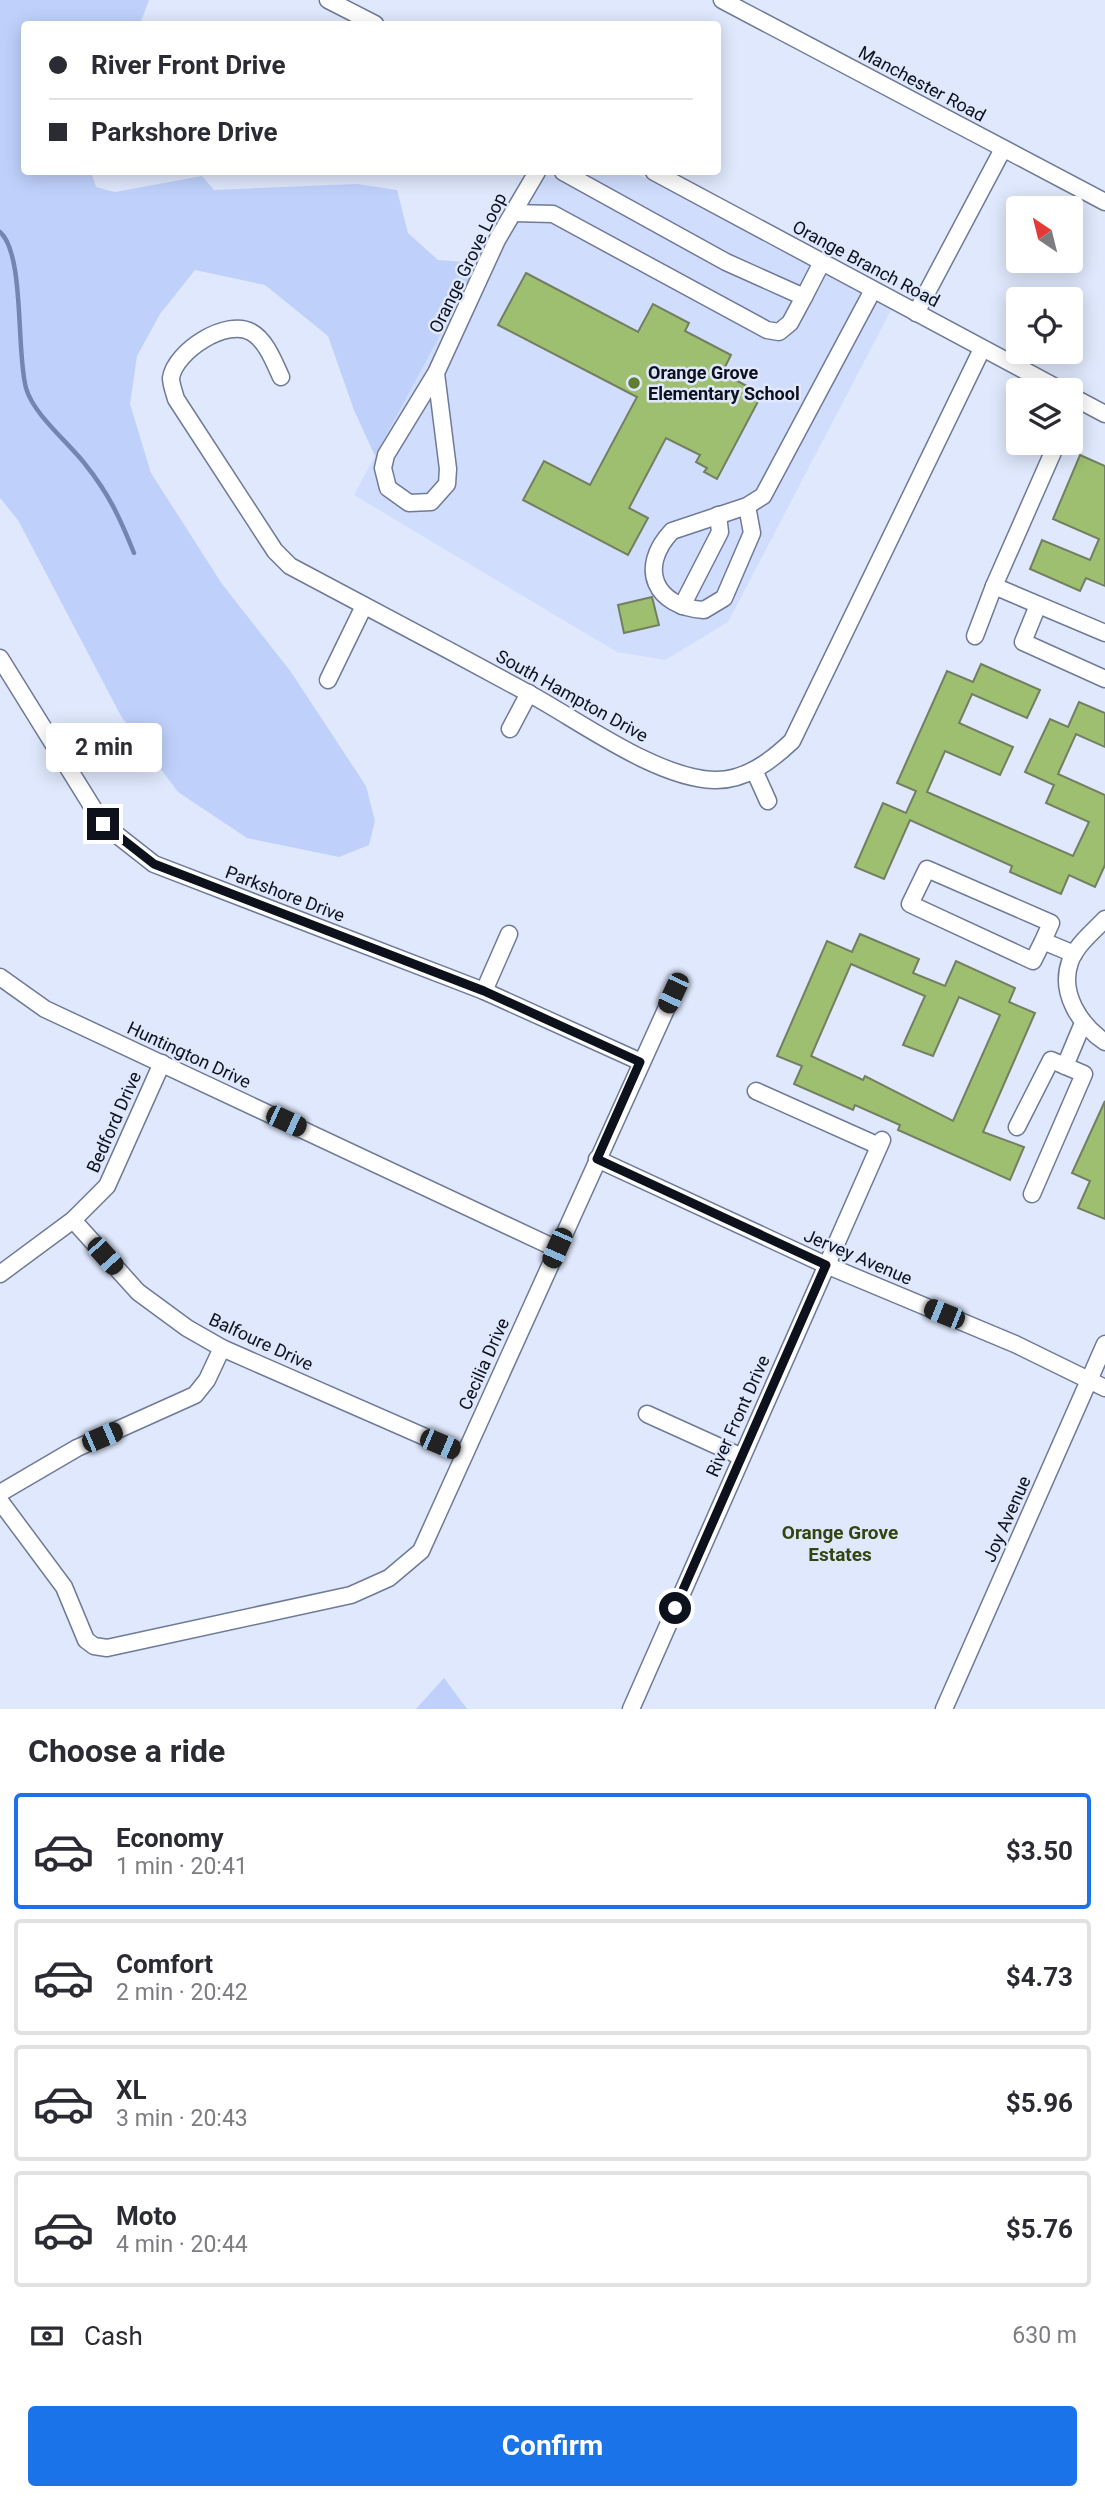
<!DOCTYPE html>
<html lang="en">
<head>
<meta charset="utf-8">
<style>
	:root { --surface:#fff; --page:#f7f7f7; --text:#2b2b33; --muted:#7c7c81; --line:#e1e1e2; --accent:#1a73e8 }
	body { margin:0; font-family:Roboto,sans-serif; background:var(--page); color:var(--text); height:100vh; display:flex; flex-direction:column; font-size:26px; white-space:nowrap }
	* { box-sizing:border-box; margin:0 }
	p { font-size:23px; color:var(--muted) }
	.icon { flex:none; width:38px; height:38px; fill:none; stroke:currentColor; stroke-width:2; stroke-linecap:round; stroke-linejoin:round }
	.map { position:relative; height:1709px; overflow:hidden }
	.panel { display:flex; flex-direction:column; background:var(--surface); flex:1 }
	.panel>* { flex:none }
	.hud { position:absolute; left:21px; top:21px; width:700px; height:154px; border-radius:7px; box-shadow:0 4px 18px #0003; display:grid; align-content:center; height:154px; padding:0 28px; background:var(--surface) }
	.needle { width:46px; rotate:325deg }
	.buttons { position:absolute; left:1006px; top:196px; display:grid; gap:14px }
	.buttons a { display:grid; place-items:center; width:77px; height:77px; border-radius:7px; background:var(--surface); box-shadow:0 4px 18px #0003; font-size:35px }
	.end { position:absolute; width:32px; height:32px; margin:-16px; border:9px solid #0d111c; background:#fff; box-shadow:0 0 0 4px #fff }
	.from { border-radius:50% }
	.bubble { position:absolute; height:49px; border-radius:7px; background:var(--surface); box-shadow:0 4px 18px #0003; font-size:23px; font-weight:700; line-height:49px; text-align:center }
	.car { position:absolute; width:21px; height:42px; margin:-21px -10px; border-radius:9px; box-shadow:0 0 5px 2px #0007; background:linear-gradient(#222 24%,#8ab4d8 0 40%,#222 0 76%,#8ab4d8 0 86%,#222 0) }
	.hud b { display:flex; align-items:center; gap:24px; height:66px; font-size:26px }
	.hud b+b { border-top:2px solid var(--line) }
	.hud i { width:18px; height:18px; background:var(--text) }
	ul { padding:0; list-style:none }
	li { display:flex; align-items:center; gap:21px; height:116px; margin:0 14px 10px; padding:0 14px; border:4px solid var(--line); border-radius:7px }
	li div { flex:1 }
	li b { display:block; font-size:26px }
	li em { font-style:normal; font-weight:700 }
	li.on { border-color:var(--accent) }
	li>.icon { width:63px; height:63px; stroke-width:1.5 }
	h2 { padding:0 28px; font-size:32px; line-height:84px }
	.pay { display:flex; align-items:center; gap:18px; height:77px; padding:0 28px; font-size:26px }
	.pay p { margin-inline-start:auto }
	.cta { display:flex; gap:14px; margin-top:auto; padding:14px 28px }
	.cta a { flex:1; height:80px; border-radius:7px; background:var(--accent); color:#fff; font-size:28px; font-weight:700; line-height:80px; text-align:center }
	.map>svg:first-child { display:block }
	.built { fill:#d0ddfd }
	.green { fill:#bfd1fb }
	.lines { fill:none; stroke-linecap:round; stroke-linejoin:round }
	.stream { stroke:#7485b2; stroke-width:4.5 }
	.building { fill:#9fbf70; stroke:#727f60; stroke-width:2; fill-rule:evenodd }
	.minor-casing { stroke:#6e7a98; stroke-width:19 }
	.minor { stroke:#fff; stroke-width:16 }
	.route { stroke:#0d111c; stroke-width:9 }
	.poi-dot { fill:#607c30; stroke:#dfe8fc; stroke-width:2.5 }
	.labels { text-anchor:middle; stroke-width:5; stroke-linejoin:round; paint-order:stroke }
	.street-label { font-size:18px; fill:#0d111c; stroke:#dfe8fc }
	.poi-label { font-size:18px; font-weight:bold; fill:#0d111c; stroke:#dfe8fc; text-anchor:start }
	.neighbourhood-label { font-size:19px; font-weight:bold; fill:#32440f; stroke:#dfe8fc }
</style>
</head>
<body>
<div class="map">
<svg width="1105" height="1709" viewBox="0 0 1105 1709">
	<rect width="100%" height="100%" fill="#dfe8fc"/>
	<polygon class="built" points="528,172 633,172 891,310 728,622 665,660 617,652 354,495"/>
	<g class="green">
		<polygon points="0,0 149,0 140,24 24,24 24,172 91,172 96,187 115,192 202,176 214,190 357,184 397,190 408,233 438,260 479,263 375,456 354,410 328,336 265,285 195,270 160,314 137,356 130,404 151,473 222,584 291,672 366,786 375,821 369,845 339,857 247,838 178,792 121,716 18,520 0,498"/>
		<polygon points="444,1678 467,1709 416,1709"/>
	</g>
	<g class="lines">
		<path class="stream" d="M0 232C25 254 16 352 26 388 33 414 69 443 85 464 109 494 120 518 134 553"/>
	</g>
	<g class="building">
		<polygon points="526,273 638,332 653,304 689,323 685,331 731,355 722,373 762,394 717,479 704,472 707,468 696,462 700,455 666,438 629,508 648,518 628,555 523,500 544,461 590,485 637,397 498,325"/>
		<polygon points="1080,455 1105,466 1105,586 1086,578 1080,591 1030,569 1042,540 1090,560 1099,539 1053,519"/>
		<polygon points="652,597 659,625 624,633 618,605"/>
		<polygon points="981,664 1040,690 1027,718 972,694 959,723 1013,747 1000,775 945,751 927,792 1073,856 1089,822 1046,803 1054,785 1025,772 1050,719 1068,727 1079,702 1105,713 1105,747 1076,734 1058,774 1105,795 1105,865 1095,887 1069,875 1061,894 1010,872 1012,866 910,820 884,879 855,867 883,803 906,813 916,791 897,783 947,671 973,682"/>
		<path d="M860 934 919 959 913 973 945 986 956 961 1015 988 1009 1002 1035 1013 983 1132 1024 1147 1010 1180 898 1130 900 1125 855 1105 853 1110 794 1084 802 1066 777 1056 827 941 852 952ZM851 964 925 996 903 1045 933 1056 959 997 1000 1015 953 1121 865 1076 863 1080 811 1056Z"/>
		<polygon points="1105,1101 1105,1219 1078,1208 1090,1181 1072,1173"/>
	</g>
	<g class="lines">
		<g class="minor-casing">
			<g id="minor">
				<polyline points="328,0 375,24"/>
				<polyline points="722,0 1105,202"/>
				<polyline points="563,172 726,262 804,297 822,262"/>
				<polyline points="654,172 1061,390"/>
				<polyline points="513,213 553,214 767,330 779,332 790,323 804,297"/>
				<polyline points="916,313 1003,149"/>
				<polyline points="436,373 448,469 447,484 431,502 409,503 388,488 383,468 386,455 436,373 497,240 537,172"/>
				<path d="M281 377C274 362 266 340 251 332 227 318 175 351 171 378 171 384 174 392 176 399L275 551 290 566C369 608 449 650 528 693 580 721 656 778 714 780 745 781 771 761 792 741L982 349"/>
				<polyline points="1071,396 1105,414"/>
				<polyline points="1057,443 994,586 1105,633"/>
				<path d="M747 506 752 533 724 598 704 610C655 607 637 568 672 531L747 506 763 496 873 290"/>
				<polyline points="1038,605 1023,642 1105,679"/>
				<polyline points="682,606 720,532 718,515"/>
				<polyline points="975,636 994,586"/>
				<polyline points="0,658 103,824 154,864 484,991 641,1062"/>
				<polyline points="328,680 364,606"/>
				<polyline points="510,729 529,693"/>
				<polyline points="754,770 768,801"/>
				<path d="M1105 919C1093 932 1076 945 1070 962 1059 993 1080 1025 1105 1042"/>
				<polyline points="1043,941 1033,961 910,904 927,869 1051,923 1043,941 1074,954"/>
				<polyline points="0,977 45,1009 557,1249"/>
				<polyline points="484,991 509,934"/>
				<polyline points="1065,1066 1083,1023"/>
				<polyline points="756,1091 879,1146"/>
				<polyline points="1017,1127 1051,1060 1084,1074 1032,1194"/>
				<polyline points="597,1159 826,1265 1015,1344 1105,1388"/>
				<polyline points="73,1220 138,1292 187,1328 222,1348 464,1454"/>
				<polyline points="0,1274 73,1220 107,1186 162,1063"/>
				<polyline points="647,1414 742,1457"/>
				<polyline points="0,1493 77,1448 195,1395 207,1380 222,1348"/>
				<polyline points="0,1501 64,1587 86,1640 94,1646 107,1648 351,1595 389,1578 421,1551 673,994"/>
				<polyline points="631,1709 882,1140"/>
				<polyline points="944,1709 1105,1344"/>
			</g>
		</g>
		<use href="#minor" class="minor"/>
	</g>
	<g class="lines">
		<polyline class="route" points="103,824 154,864 484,991 640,1062 597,1159 826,1265 675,1608"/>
	</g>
	<circle class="poi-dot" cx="634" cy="383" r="7"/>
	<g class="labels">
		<g class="street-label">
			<text transform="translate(922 84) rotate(28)" y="6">Manchester Road</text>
			<text transform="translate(468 263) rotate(-64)" y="6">Orange Grove Loop</text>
			<text transform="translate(866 264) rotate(28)" y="6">Orange Branch Road</text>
			<text transform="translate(572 696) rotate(29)" y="6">South Hampton Drive</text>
			<text transform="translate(285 894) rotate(21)" y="6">Parkshore Drive</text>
			<text transform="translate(189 1055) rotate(25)" y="6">Huntington Drive</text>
			<text transform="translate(114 1122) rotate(-66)" y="6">Bedford Drive</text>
			<text transform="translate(858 1257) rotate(23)" y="6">Jervey Avenue</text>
			<text transform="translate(261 1342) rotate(25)" y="6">Balfoure Drive</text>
			<text transform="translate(484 1364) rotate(-66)" y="6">Cecilia Drive</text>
			<text transform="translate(738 1416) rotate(-66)" y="6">River Front Drive</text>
			<text transform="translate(1007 1519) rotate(-66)" y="6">Joy Avenue</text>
		</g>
		<g class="poi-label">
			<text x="648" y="379">Orange Grove<tspan x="648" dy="21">Elementary School</tspan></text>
		</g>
		<g class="neighbourhood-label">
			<text x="840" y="1539">Orange Grove<tspan x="840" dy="22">Estates</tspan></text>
		</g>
	</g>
</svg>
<div class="buttons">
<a><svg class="needle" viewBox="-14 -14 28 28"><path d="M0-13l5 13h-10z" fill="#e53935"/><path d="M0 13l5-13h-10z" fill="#7c7c81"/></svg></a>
<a><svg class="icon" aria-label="locate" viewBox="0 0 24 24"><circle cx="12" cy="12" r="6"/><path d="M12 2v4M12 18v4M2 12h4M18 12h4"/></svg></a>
<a><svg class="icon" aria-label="layers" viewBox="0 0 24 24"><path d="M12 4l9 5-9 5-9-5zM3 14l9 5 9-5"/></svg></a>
</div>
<i class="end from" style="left:675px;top:1608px"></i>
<i class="end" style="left:103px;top:824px"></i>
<div class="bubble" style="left:46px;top:723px;width:116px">2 min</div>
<i class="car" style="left:673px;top:993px;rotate:205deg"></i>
<i class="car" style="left:286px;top:1121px;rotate:115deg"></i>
<i class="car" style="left:557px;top:1248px;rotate:204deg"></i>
<i class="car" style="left:105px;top:1256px;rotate:138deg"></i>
<i class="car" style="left:944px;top:1314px;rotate:292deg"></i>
<i class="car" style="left:102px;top:1437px;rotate:67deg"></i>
<i class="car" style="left:440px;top:1444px;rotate:113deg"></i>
<div class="hud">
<b><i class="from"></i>River Front Drive</b>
<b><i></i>Parkshore Drive</b>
</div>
</div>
<section class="panel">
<h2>Choose a ride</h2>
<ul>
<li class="on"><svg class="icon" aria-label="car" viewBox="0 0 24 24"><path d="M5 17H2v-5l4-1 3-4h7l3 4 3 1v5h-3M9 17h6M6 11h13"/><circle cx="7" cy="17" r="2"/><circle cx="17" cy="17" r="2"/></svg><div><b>Economy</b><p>1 min · 20:41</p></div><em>$3.50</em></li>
<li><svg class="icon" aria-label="car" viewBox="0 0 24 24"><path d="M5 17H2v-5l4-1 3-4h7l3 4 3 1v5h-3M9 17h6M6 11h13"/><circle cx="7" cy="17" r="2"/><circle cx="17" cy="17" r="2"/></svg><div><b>Comfort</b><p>2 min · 20:42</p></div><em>$4.73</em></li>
<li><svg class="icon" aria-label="car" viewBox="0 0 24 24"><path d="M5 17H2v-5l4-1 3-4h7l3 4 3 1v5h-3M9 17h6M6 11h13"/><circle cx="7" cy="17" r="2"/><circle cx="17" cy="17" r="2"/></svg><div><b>XL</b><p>3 min · 20:43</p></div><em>$5.96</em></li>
<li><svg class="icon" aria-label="car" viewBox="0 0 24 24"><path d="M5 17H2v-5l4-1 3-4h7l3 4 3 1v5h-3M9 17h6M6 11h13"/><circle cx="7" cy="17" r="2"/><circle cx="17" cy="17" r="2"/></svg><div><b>Moto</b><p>4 min · 20:44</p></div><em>$5.76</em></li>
</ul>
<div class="pay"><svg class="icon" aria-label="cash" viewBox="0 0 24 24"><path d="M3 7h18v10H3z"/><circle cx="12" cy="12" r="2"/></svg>Cash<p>630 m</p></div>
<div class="cta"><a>Confirm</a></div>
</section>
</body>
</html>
